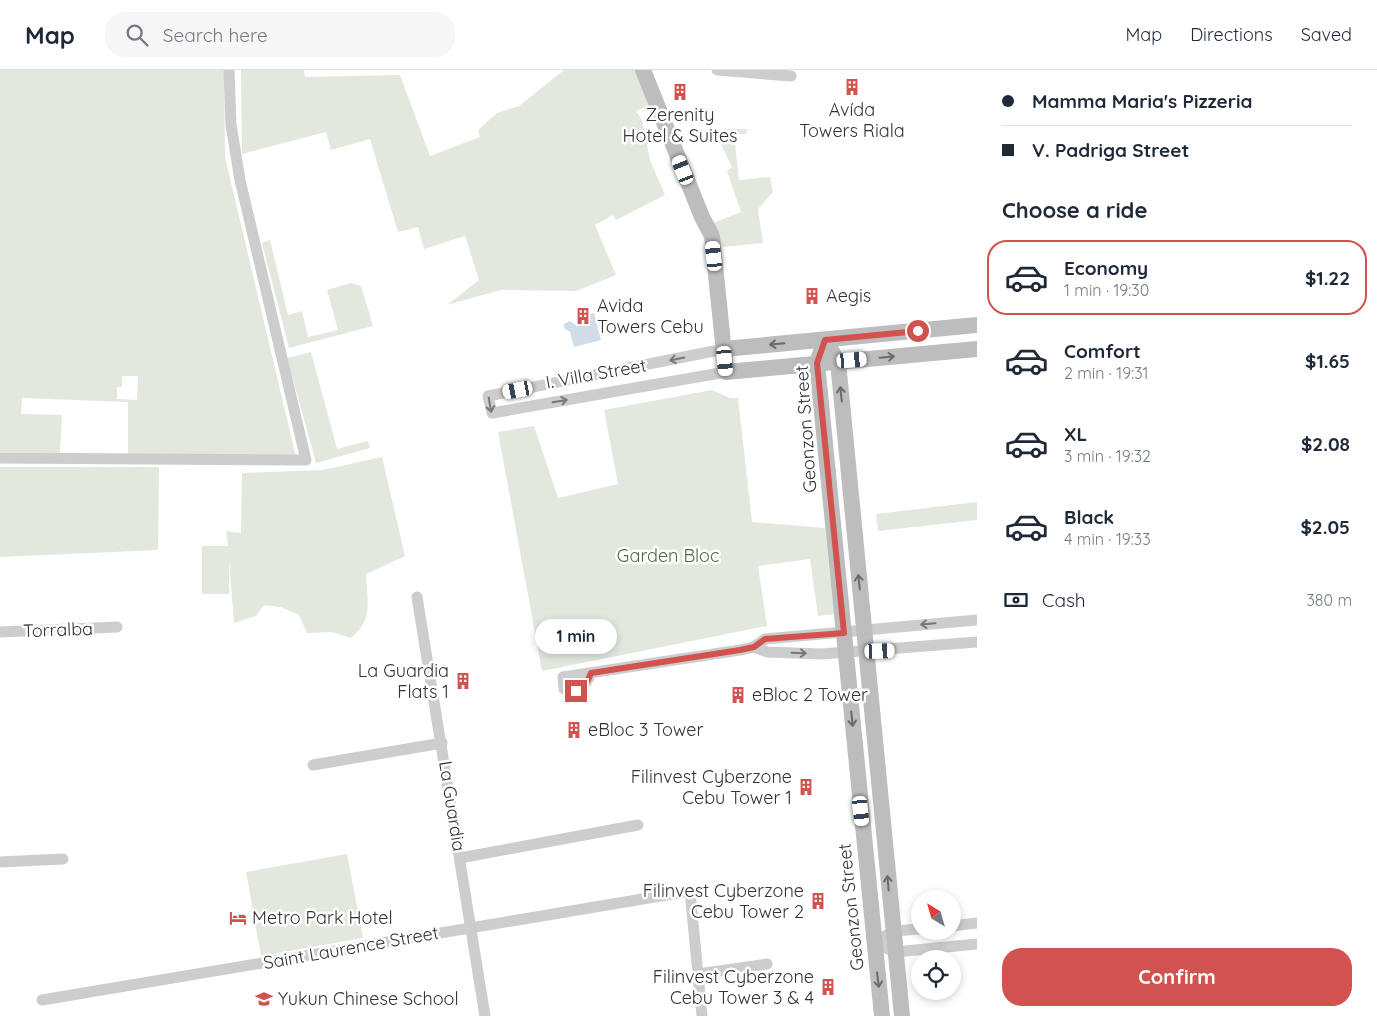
<!DOCTYPE html>
<html lang="en">
<head>
<meta charset="utf-8">
<style>
	:root { --surface:#fff; --page:#f6f6f7; --text:#1f2937; --muted:#747a83; --line:#e0e1e3; --accent:#d1524e }
	body { margin:0; font-family:Quicksand,sans-serif; background:var(--page); color:var(--text); height:100vh; display:flex; flex-direction:column; font-size:19px; white-space:nowrap }
	* { box-sizing:border-box; margin:0 }
	p { font-size:16px; color:var(--muted) }
	.icon { flex:none; width:28px; height:28px; fill:none; stroke:currentColor; stroke-width:2; stroke-linecap:round; stroke-linejoin:round }
	.map { position:relative; flex:1; overflow:hidden }
	.panel { display:flex; flex-direction:column; background:var(--surface); width:400px }
	.panel>* { flex:none }
	.banner { display:grid; align-content:center; height:110px; padding:0 25px; background:var(--surface) }
	.needle { width:32px; rotate:323deg }
	.fabs { position:absolute; left:911px; top:820px; display:grid; gap:10px }
	.fabs a { display:grid; place-items:center; width:50px; height:50px; border-radius:50%; background:var(--surface); box-shadow:0 2px 8px #0003; font-size:25px }
	.end { position:absolute; width:22px; height:22px; margin:-11px; border:6px solid #d1524e; background:#fff; box-shadow:0 0 0 2px #fff }
	.from { border-radius:50% }
	.bubble { position:absolute; height:35px; border-radius:18px; background:var(--surface); box-shadow:0 2px 8px #0003; font-size:16px; font-weight:700; line-height:35px; text-align:center }
	.car { position:absolute; width:15px; height:30px; margin:-15px -8px; border-radius:6px; box-shadow:0 0 4px 1px #0007; background:linear-gradient(#fff 24%,#345 0 40%,#fff 0 76%,#345 0 86%,#fff 0) }
	.banner b { display:flex; align-items:center; gap:18px; height:48px; font-size:19px }
	.banner b+b { border-top:1px solid var(--line) }
	.banner i { width:12px; height:12px; background:var(--text) }
	ul { padding:0; list-style:none }
	li { display:flex; align-items:center; gap:15px; height:75px; margin:0 10px 8px; padding:0 15px; border:2px solid transparent; border-radius:20px }
	li div { flex:1 }
	li b { display:block; font-size:19px }
	li em { font-style:normal; font-weight:700 }
	li.current { border-color:var(--accent) }
	li>.icon { width:45px; height:45px; stroke-width:1.5 }
	h2 { padding:0 25px; font-size:22px; line-height:60px }
	.pay { display:flex; align-items:center; gap:12px; height:55px; padding:0 25px; font-size:19px }
	.pay p { margin-inline-start:auto }
	.primary-button { display:flex; gap:10px; margin-top:auto; padding:10px 25px }
	.primary-button a { flex:1; height:58px; border-radius:20px; background:var(--accent); color:#fff; font-size:20px; font-weight:700; line-height:58px; text-align:center }
	header { display:flex; align-items:center; gap:30px; box-sizing:border-box; height:70px; padding:0 25px; background:var(--surface); border-bottom:1px solid var(--line) }
	header strong { font-size:24px }
	nav { display:flex; gap:28px; margin-inline-start:auto; font-size:18px }
	.search { width:350px; height:45px; background:var(--page); display:flex; align-items:center; gap:12px; box-sizing:border-box; padding:0 18px; border-radius:20px; color:var(--muted); font-size:19px }
	main { display:flex; flex:1; min-height:0 }
	.map>svg:first-child { display:block }
	.green { fill:#e2e8de; fill-rule:evenodd }
	.water { fill:#d0dde8 }
	.lines { fill:none; stroke-linecap:round; stroke-linejoin:round }
	.street { stroke:#cdcdcd; stroke-width:11 }
	.secondary { stroke:#bdbdbd; stroke-width:16 }
	.oneway { stroke:#6a6a6a }
	.oneway2 { stroke:#787878 }
	.route { stroke:#d1524e; stroke-width:6 }
	.labels { text-anchor:middle; stroke-width:5; stroke-linejoin:round; paint-order:stroke }
	.poi-label { font-size:18px; fill:#333; stroke:#fff; text-anchor:start }
	.street-label { font-size:18px; fill:#333; stroke:#fff }
	.park-label { font-size:18px; fill:#536a45; stroke:#fff }
</style>
</head>
<body>
<header>
<strong>Map</strong>
<div class="search"><svg class="icon" aria-label="search" viewBox="0 0 24 24"><circle cx="10" cy="10" r="6"/><path d="M15 15l6 6"/></svg>Search here</div>
<nav><a>Map</a><a>Directions</a><a>Saved</a></nav>
</header>
<main>
<div class="map">
<svg width="977" height="946" viewBox="0 0 977 946">
	<rect width="100%" height="100%" fill="#fff"/>
	<g class="green">
		<path d="M0 0H224L225 87 296 387 128 384V332L22 328 21 344 62 345 60 383 0 382ZM122 306H138L137 330 117 329V317H122Z"/>
		<polygon points="241,0 304,0 305,7 400,5 430,86 480,67 478,60 497,43 519,36 564,0 636,0 650,35 636,41 642,50 650,90 665,125 616,150 613,145 595,155 616,205 576,221 501,220 447,235 479,210 465,166 424,179 418,157 398,162 370,69 331,80 326,62 242,84"/>
		<polygon points="724,59 747,59 746,64 734,65 739,110 770,107 773,122 758,139 763,173 723,177 713,153 741,142 727,101 732,97 715,62"/>
		<polygon points="270,170 288,245 302,241 308,267 338,260 327,220 351,213 361,216 373,256 289,278 262,173"/>
		<polygon points="311,282 337,379 368,371 370,378 316,393 287,288"/>
		<polygon points="712,320 730,328 738,328 752,452 825,458 834,544 818,546 810,489 758,496 767,556 542,601 498,362 534,356 558,428 618,414 604,340"/>
		<path d="M382 387 405 486 366 504C367 531 374 549 351 568L331 562 307 563 299 545 281 537 264 535 256 546 234 553 229 490V524H202V476H228L226 461 241 463 242 403 323 400Z"/>
		<polygon points="0,397 159,397 158,480 0,487"/>
		<polygon points="977,432 977,450 878,461 876,444"/>
		<polygon points="347,784 363,868 261,886 246,802"/>
	</g>
	<polygon class="water" points="594,243 601,270 574,277 570,262 564,258 564,254 570,251 577,256 581,255 583,246"/>
	<g class="lines">
		<g class="street">
			<polyline points="717,0 791,6"/>
			<polyline points="724,279 488,326 492,343 726,302"/>
			<polyline points="0,388 306,390 240,110 231,55 229,0"/>
			<polyline points="417,527 485,946"/>
			<polyline points="0,562 117,557"/>
			<polyline points="754,577 767,582 822,584 977,572"/>
			<path d="M591 603C587 613 577 627 564 619L563 607 740 580 754 577 765 569 977 550"/>
			<polyline points="313,695 442,673"/>
			<polyline points="460,788 638,755"/>
			<polyline points="0,792 63,789"/>
			<polyline points="952,856 977,853"/>
			<polyline points="874,873 895,882 977,874"/>
			<polyline points="874,873 893,861 920,859"/>
			<polyline points="698,904 767,894"/>
			<polyline points="42,930 690,821 702,946"/>
		</g>
		<g class="secondary">
			<polyline points="643,0 702,147 712,166 726,302 977,279"/>
			<polyline points="825,270 838,292 902,946"/>
			<polyline points="825,270 817,293 882,946"/>
			<polyline points="724,279 977,255"/>
		</g>
	</g>
	<defs><path id="oneway-shaft" d="M-6 0H5M1.5-3L5.5 0L1.5 3" fill="none" stroke-width="1.6" stroke-linecap="round" stroke-linejoin="round" transform="scale(1.25)"/></defs>
	<g class="oneway">
		<use href="#oneway-shaft" transform="translate(777 274) rotate(175)"/>
		<use href="#oneway-shaft" transform="translate(887 287) rotate(-5)"/>
		<use href="#oneway-shaft" transform="translate(841 324) rotate(-96)"/>
		<use href="#oneway-shaft" transform="translate(859 512) rotate(-96)"/>
		<use href="#oneway-shaft" transform="translate(852 649) rotate(84)"/>
		<use href="#oneway-shaft" transform="translate(888 813) rotate(-95)"/>
		<use href="#oneway-shaft" transform="translate(878 910) rotate(83)"/>
	</g>
	<g class="oneway2">
		<use href="#oneway-shaft" transform="translate(677 289) rotate(169)"/>
		<use href="#oneway-shaft" transform="translate(560 331) rotate(-10)"/>
		<use href="#oneway-shaft" transform="translate(490 335) rotate(80)"/>
		<use href="#oneway-shaft" transform="translate(928 554) rotate(175)"/>
		<use href="#oneway-shaft" transform="translate(799 583) rotate(2)"/>
	</g>
	<g class="lines">
		<polyline class="route" points="576,621 588,610 591,603 740,580 754,577 765,569 844,563 817,293 825,270 918,261"/>
	</g>
	<defs>
		<g id="building-bare" transform="scale(1.35)"><path d="M-4-6H4V6H1V3H-1V6H-4ZM-2.5-4.3h1.7v1.8h-1.7ZM.8-4.3h1.7v1.8H.8ZM-2.5-1h1.7V.8h-1.7ZM.8-1h1.7V.8H.8Z" fill="#d1524e" stroke="#fff" stroke-width="2.5" paint-order="stroke"/></g>
		<g id="hotel-bare" transform="scale(1.35)"><path d="M-6-4.5h1.5V1H6V5H4.5V3h-9V5H-6ZM-4 0a1.8 1.8 0 1 1 3.6 0ZM.5 0V-2.5h3Q6-2.5 6 0Z" fill="#d1524e" stroke="#fff" stroke-width="2.5" paint-order="stroke"/></g>
		<g id="school-bare" transform="scale(1.35)"><path d="M0-5L7-2L0 1L-7-2ZM-4 1L0 2.5L4 1V4Q0 6-4 4Z" fill="#d1524e" stroke="#fff" stroke-width="2.5" paint-order="stroke"/></g>
	</defs>
	<g fill-rule="evenodd">
		<use href="#building-bare" x="852" y="17"/>
		<use href="#building-bare" x="680" y="22"/>
		<use href="#building-bare" x="812" y="226"/>
		<use href="#building-bare" x="583" y="246"/>
		<use href="#building-bare" x="463" y="611"/>
		<use href="#building-bare" x="738" y="625"/>
		<use href="#building-bare" x="574" y="660"/>
		<use href="#building-bare" x="806" y="717"/>
		<use href="#building-bare" x="818" y="831"/>
		<use href="#hotel-bare" x="238" y="848"/>
		<use href="#building-bare" x="828" y="917"/>
		<use href="#school-bare" x="264" y="929"/>
	</g>
	<g class="labels">
		<g class="poi-label">
			<text x="852" y="46" text-anchor="middle">Avída<tspan x="852" dy="21">Towers Riala</tspan></text>
			<text x="680" y="51" text-anchor="middle">Zerenity<tspan x="680" dy="21">Hotel &amp; Suites</tspan></text>
			<text x="826" y="232">Aegis</text>
			<text x="597" y="242">Avida<tspan x="597" dy="21">Towers Cebu</tspan></text>
			<text x="449" y="607" text-anchor="end">La Guardia<tspan x="449" dy="21">Flats 1</tspan></text>
			<text x="752" y="631">eBloc 2 Tower</text>
			<text x="588" y="666">eBloc 3 Tower</text>
			<text x="792" y="713" text-anchor="end">Filinvest Cyberzone<tspan x="792" dy="21">Cebu Tower 1</tspan></text>
			<text x="804" y="827" text-anchor="end">Filinvest Cyberzone<tspan x="804" dy="21">Cebu Tower 2</tspan></text>
			<text x="252" y="854">Metro Park Hotel</text>
			<text x="814" y="913" text-anchor="end">Filinvest Cyberzone<tspan x="814" dy="21">Cebu Tower 3 &amp; 4</tspan></text>
			<text x="278" y="935">Yukun Chinese School</text>
		</g>
		<g class="street-label">
			<text transform="translate(596 304) rotate(-10)" y="6">I. Villa Street</text>
			<text transform="translate(806 359) rotate(-94)" y="6">Geonzon Street</text>
			<text transform="translate(58 560) rotate(-2)" y="6">Torralba</text>
			<text transform="translate(452 736) rotate(81)" y="6">La Guardia</text>
			<text transform="translate(851 837) rotate(-96)" y="6">Geonzon Street</text>
			<text transform="translate(351 878) rotate(-10)" y="6">Saint Laurence Street</text>
		</g>
		<g class="park-label">
			<text x="668" y="492">Garden Bloc</text>
		</g>
	</g>
</svg>
<div class="fabs">
<a><svg class="needle" viewBox="-14 -14 28 28"><path d="M0-13l5 13h-10z" fill="#e53935"/><path d="M0 13l5-13h-10z" fill="#747a83"/></svg></a>
<a><svg class="icon" aria-label="locate" viewBox="0 0 24 24"><circle cx="12" cy="12" r="6"/><path d="M12 2v4M12 18v4M2 12h4M18 12h4"/></svg></a>
</div>
<i class="end from" style="left:918px;top:261px"></i>
<i class="end" style="left:576px;top:621px"></i>
<div class="bubble" style="left:535px;top:549px;width:82px">1 min</div>
<i class="car" style="left:683px;top:100px;rotate:338deg"></i>
<i class="car" style="left:714px;top:186px;rotate:354deg"></i>
<i class="car" style="left:852px;top:290px;rotate:85deg"></i>
<i class="car" style="left:725px;top:291px;rotate:175deg"></i>
<i class="car" style="left:518px;top:320px;rotate:259deg"></i>
<i class="car" style="left:880px;top:581px;rotate:88deg"></i>
<i class="car" style="left:861px;top:741px;rotate:174deg"></i>
</div>
<section class="panel">
<div class="banner">
<b><i class="from"></i>Mamma Maria's Pizzeria</b>
<b><i></i>V. Padriga Street</b>
</div>
<h2>Choose a ride</h2>
<ul>
<li class="current"><svg class="icon" aria-label="car" viewBox="0 0 24 24"><path d="M5 17H2v-5l4-1 3-4h7l3 4 3 1v5h-3M9 17h6M6 11h13"/><circle cx="7" cy="17" r="2"/><circle cx="17" cy="17" r="2"/></svg><div><b>Economy</b><p>1 min · 19:30</p></div><em>$1.22</em></li>
<li><svg class="icon" aria-label="car" viewBox="0 0 24 24"><path d="M5 17H2v-5l4-1 3-4h7l3 4 3 1v5h-3M9 17h6M6 11h13"/><circle cx="7" cy="17" r="2"/><circle cx="17" cy="17" r="2"/></svg><div><b>Comfort</b><p>2 min · 19:31</p></div><em>$1.65</em></li>
<li><svg class="icon" aria-label="car" viewBox="0 0 24 24"><path d="M5 17H2v-5l4-1 3-4h7l3 4 3 1v5h-3M9 17h6M6 11h13"/><circle cx="7" cy="17" r="2"/><circle cx="17" cy="17" r="2"/></svg><div><b>XL</b><p>3 min · 19:32</p></div><em>$2.08</em></li>
<li><svg class="icon" aria-label="car" viewBox="0 0 24 24"><path d="M5 17H2v-5l4-1 3-4h7l3 4 3 1v5h-3M9 17h6M6 11h13"/><circle cx="7" cy="17" r="2"/><circle cx="17" cy="17" r="2"/></svg><div><b>Black</b><p>4 min · 19:33</p></div><em>$2.05</em></li>
</ul>
<div class="pay"><svg class="icon" aria-label="cash" viewBox="0 0 24 24"><path d="M3 7h18v10H3z"/><circle cx="12" cy="12" r="2"/></svg>Cash<p>380 m</p></div>
<div class="primary-button"><a>Confirm</a></div>
</section>
</main>
</body>
</html>
